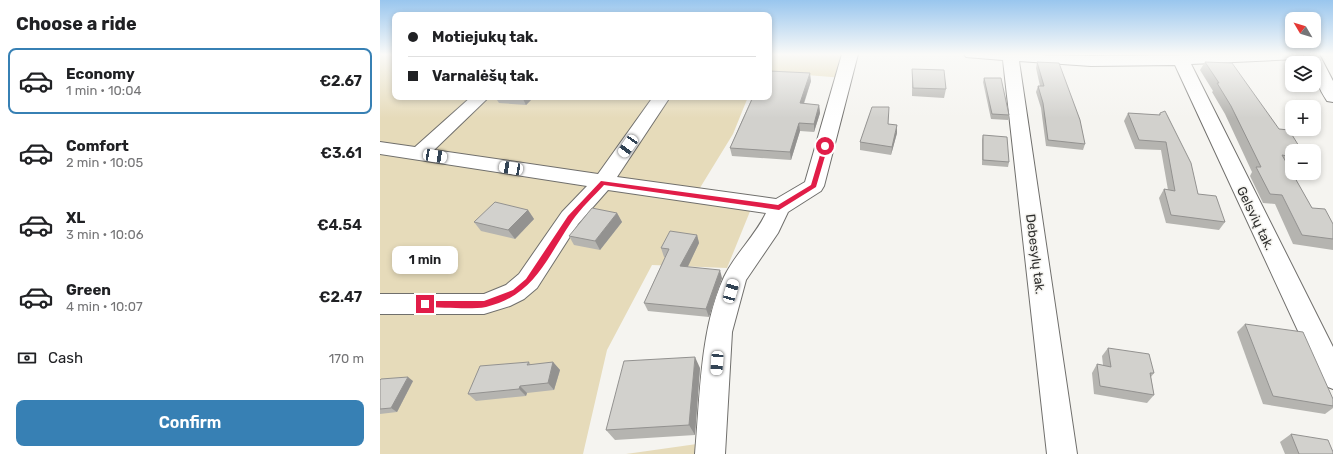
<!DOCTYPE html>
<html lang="en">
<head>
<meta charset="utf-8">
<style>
	:root { --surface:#fff; --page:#f2f2f2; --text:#202124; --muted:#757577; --line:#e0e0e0; --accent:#3780b4 }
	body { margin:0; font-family:Rubik,sans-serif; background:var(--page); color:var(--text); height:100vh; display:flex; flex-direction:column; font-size:15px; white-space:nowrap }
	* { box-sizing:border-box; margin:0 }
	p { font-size:13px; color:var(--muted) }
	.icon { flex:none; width:22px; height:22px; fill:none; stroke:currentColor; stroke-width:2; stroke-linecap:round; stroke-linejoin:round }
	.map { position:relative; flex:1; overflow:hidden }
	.side { display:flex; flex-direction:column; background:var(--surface); width:380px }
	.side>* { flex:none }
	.guide { position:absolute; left:12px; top:12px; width:380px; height:88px; border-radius:8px; box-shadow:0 2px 6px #0003; display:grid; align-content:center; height:88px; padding:0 16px; background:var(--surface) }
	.needle { width:26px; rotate:308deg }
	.tools { position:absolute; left:905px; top:12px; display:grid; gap:8px }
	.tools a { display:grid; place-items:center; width:36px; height:36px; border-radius:8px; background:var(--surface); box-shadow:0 2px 6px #0003; font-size:20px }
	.end { position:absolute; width:18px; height:18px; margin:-9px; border:5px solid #e11d48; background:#fff; box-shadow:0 0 0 2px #fff }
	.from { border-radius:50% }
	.bubble { position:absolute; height:28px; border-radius:8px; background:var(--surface); box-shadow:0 2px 6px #0003; font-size:13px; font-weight:600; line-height:28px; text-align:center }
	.car { position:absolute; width:12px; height:24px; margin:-12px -6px; border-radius:5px; box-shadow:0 0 3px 1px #0007; background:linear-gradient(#fff 24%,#345 0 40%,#fff 0 76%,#345 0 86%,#fff 0) }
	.guide b { display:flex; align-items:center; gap:14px; height:38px; font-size:15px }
	.guide b+b { border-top:1px solid var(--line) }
	.guide i { width:10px; height:10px; background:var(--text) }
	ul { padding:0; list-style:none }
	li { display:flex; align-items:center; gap:12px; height:66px; margin:0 8px 6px; padding:0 8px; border:2px solid transparent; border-radius:8px }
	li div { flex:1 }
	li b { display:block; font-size:15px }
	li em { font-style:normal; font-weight:600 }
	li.active { border-color:var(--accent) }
	li>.icon { width:36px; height:36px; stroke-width:1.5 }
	h2 { padding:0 16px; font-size:18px; line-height:48px }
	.pay { display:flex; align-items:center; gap:10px; height:44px; padding:0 16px; font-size:15px }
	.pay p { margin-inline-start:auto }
	.action { display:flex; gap:8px; margin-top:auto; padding:8px 16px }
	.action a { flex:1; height:46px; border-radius:8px; background:var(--accent); color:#fff; font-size:16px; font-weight:600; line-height:46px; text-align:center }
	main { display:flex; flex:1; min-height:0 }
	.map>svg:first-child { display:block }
	.green { fill:#e6dbba }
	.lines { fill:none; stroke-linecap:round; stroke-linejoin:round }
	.street-casing { stroke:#706f6c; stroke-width:2 }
	.street { fill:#fff; fill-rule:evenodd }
	.wall { fill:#b5b4b0 }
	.shaded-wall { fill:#939290 }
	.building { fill:#d2d1cd; stroke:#939290 }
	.route { fill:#e11d48 }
	.labels { text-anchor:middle; stroke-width:3; stroke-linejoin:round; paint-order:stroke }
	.street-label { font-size:13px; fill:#2d2d2c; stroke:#f5f4f0 }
</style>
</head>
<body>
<main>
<section class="side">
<h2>Choose a ride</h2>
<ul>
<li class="active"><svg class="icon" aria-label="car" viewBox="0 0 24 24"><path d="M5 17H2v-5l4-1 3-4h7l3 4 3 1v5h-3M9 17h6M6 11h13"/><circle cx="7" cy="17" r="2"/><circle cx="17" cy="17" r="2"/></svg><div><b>Economy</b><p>1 min · 10:04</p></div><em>€2.67</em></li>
<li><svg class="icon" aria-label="car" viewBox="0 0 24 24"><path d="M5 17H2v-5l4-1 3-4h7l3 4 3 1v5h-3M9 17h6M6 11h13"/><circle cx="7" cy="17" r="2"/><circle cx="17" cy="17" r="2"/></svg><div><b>Comfort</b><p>2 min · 10:05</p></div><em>€3.61</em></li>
<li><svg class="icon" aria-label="car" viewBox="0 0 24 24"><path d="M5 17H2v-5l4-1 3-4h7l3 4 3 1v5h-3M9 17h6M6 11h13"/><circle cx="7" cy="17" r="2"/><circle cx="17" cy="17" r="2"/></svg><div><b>XL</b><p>3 min · 10:06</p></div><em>€4.54</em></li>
<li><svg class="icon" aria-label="car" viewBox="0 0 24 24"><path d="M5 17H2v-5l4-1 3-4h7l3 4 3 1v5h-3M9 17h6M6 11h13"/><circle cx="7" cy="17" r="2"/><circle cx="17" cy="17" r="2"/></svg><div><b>Green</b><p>4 min · 10:07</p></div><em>€2.47</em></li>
</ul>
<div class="pay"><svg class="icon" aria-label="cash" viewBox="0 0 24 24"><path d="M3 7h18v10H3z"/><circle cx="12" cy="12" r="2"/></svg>Cash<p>170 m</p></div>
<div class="action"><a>Confirm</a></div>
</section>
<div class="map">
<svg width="953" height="454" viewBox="0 0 953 454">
	<rect width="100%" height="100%" fill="#f5f4f0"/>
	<g class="green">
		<polygon points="0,54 15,54 15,97 368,97 353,134 315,196 373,204 347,268 272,265 227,350 203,454 0,454"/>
		<polygon points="389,54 470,54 464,78 389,72"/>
		<polygon points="331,442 330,454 246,454"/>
	</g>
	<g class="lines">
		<g class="street-casing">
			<g id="street">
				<path d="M462 54H478L444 186 441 191 408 212 398 233 366 280 352 332 345 454H315C320 398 320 328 344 277 355 254 375 236 386 213L228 190 198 224 157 288 144 299 130 306 104 314H0V294H104L126 285 139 274 182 212 207 186 0 154V142L35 147 91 97H109L54 150 218 174 273 97H290L237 177 396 199 425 182Z"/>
				<path d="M584 54 711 56 939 54 953 81V102L947 101C939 89 934 77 934 63H928L924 55 917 59 811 64 953 347V389L943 385 795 65 711 66 639 61 697 454H667L623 60 586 57Z"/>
			</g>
		</g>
		<use href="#street" class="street"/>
	</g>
	<g class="wall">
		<polygon points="657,62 705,144 703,150 666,146 661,108 656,92 658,86 660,86 656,68"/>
		<polygon points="825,62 912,151 912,167 908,166 932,208 953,224 953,250 913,244 895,204 883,203 870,176 872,172 845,114 832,92 833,91 820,70"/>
		<polygon points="532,69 566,89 564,98 532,96"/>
		<polygon points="604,78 629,115 628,120 611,119 603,82"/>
		<polygon points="431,81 424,104 439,105 440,113 434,132 420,131 411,160 352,156 350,148 371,100 344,97 389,97"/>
		<polygon points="115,97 154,97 146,105 119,103"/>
		<polygon points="748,113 779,115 780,113 818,194 845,222 839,230 786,223 779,198 784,189 788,190 781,150 755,149 744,121"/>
		<polygon points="517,133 511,155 480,150 480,142"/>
		<polygon points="603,135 629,162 628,167 602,165 602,140"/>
		<polygon points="148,210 154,219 135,239 101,231 94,222"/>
		<polygon points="237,213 242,222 220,250 194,245 189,236"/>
		<polygon points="317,235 319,243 307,267 342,278 329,317 268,311 264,303 285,257 284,257 281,248"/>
		<polygon points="865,324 953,399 953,408 945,414 883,404 857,332"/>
		<polygon points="728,348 774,373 771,377 774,395 767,403 714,394 712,373 717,364 723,365 722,356"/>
		<polygon points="149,362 151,365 173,362 180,370 174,390 147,393 146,396 96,401 88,394"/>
		<polygon points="320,368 315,435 235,440 226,430"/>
		<polygon points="0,380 33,381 17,412 0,414"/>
		<polygon points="911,434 953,454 905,454 900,442"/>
	</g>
	<g class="shaded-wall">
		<polygon points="430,73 431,81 421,111 420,103"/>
		<polygon points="142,97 154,97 146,105"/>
		<polygon points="439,105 440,113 434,132 434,124"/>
		<polygon points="419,123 420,131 411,160 410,152"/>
		<polygon points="517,125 517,133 511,155 512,147"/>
		<polygon points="148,210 154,219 135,239 128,230"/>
		<polygon points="237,213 242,222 220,250 215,241"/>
		<polygon points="317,235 319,243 304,275 300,266"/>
		<polygon points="340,270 342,278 329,317 326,309"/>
		<polygon points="315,357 320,368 315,435 309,425"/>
		<polygon points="173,362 180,370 174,390 168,383"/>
		<polygon points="28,377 33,381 17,412 11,408"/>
		<polygon points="140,386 147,393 146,396 139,389"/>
	</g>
	<g class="building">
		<polygon points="657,62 679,63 700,120 705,144 668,140 663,103 658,86 664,86"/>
		<polygon points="825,62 852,63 899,129 909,130 922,151 912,151 912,157 902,155 932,208 945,209 953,224 953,239 922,235 902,195 890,194 876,167 881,167 851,106 837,83 839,83"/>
		<polygon points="532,69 564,70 566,89 533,88"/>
		<polygon points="389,71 430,73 420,103 439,105 434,124 419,123 410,152 350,148 373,97 389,97"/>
		<polygon points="604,78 621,78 629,115 612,114"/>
		<polygon points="492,107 509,107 508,124 517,125 512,147 480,142"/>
		<polygon points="785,111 811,163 818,194 836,196 845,222 791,215 784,189 795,191 786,142 759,140 748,113 780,115 780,113"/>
		<polygon points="603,135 627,137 629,162 603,160"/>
		<polygon points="115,202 148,210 128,230 94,222"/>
		<polygon points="212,208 237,213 215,241 189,236"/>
		<polygon points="290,231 317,235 300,266 340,270 326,309 264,303 289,249 281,248"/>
		<polygon points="865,324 923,332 953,399 953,406 893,396"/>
		<polygon points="728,348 769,354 774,373 770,373 774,395 720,386 717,364 731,367"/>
		<polygon points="315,357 309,425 226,430 244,361"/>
		<polygon points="149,362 147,365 173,362 168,383 140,386 139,389 88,394 100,366"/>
		<polygon points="28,377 11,408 0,409 0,380 1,379"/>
		<polygon points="911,434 948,440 953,452 953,454 919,454"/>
	</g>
	<linearGradient id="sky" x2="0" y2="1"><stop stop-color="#99c6ee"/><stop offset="0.46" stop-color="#fafaf8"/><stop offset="1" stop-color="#fafaf8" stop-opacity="0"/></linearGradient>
	<rect width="953" height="118" fill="url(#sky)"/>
	<path class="route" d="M443 145 448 146 436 187 399 210 224 185C214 196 201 208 192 221 166 259 155 295 106 307 90 310 62 307 45 307L41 304 45 301H104L133 290 146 279 188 216 221 181 398 205 431 185Z"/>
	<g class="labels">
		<g class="street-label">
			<text transform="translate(876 218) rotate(64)" y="5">Gelsvių tak.</text>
			<text transform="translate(656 254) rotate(83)" y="5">Debesylų tak.</text>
		</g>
	</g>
</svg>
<div class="tools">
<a><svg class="needle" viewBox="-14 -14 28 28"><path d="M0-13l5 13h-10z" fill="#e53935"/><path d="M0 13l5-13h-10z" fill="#757577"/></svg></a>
<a><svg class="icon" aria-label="layers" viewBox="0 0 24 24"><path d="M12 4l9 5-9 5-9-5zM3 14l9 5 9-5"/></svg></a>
<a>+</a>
<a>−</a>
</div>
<i class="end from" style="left:445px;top:146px"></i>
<i class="end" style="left:45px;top:304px"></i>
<div class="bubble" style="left:12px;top:246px;width:66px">1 min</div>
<i class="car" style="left:248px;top:146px;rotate:215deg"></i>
<i class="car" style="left:55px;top:156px;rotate:99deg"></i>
<i class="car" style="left:131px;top:168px;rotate:279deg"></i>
<i class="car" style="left:351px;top:291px;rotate:16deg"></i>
<i class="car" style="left:337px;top:363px;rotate:184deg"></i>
<div class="guide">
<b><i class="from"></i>Motiejukų tak.</b>
<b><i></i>Varnalėšų tak.</b>
</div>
</div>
</main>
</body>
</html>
